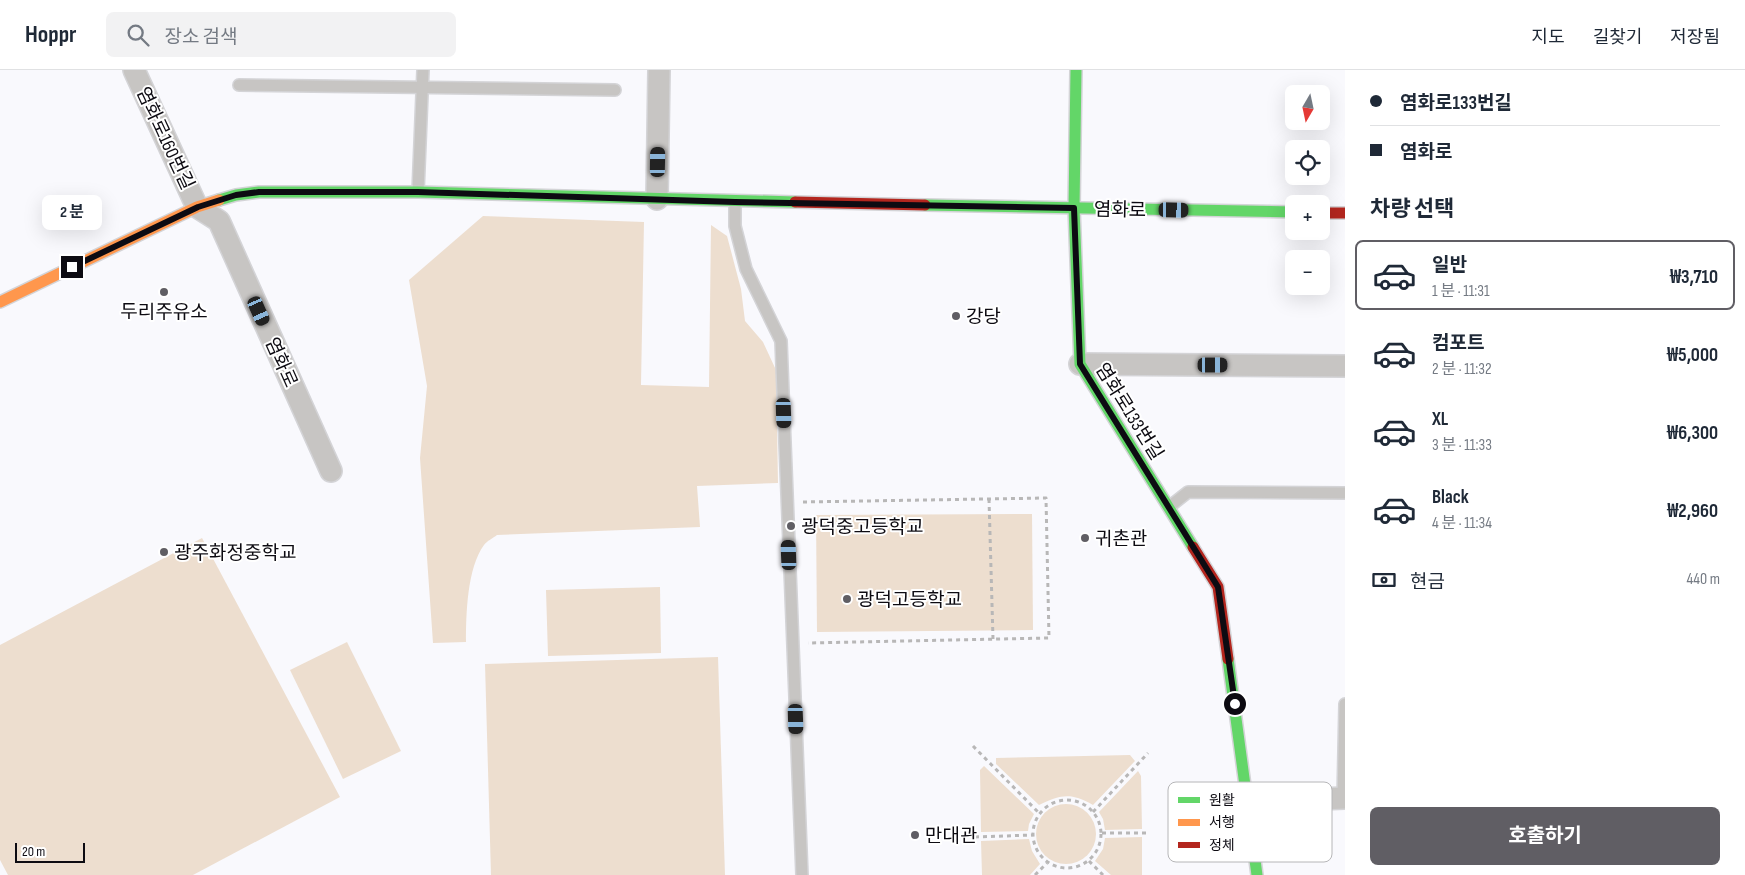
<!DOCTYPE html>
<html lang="ko">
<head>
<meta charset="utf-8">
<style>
	:root { --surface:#fff; --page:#f2f2f3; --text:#1f2937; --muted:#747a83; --line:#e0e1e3; --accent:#605e64 }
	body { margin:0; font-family:"Sofia Sans Condensed","Noto Sans KR",sans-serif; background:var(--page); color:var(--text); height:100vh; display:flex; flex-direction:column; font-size:19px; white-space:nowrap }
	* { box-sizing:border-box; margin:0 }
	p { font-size:16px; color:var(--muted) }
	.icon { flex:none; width:28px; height:28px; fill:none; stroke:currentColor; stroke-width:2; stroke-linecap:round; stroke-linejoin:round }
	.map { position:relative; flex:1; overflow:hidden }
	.details { display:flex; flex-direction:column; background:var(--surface); width:400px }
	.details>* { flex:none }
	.top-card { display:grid; align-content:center; height:110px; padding:0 25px; background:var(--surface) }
	.needle { width:32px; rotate:189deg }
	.fabs { position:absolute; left:1285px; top:15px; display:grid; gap:10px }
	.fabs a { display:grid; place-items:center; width:45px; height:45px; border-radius:8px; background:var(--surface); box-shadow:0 5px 20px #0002; font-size:25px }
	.scale { position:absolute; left:15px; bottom:12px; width:70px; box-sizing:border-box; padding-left:5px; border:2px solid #0d0b12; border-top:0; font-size:14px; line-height:18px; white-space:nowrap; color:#0d0b12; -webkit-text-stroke:4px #fff; paint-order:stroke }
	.end { position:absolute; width:22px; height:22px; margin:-11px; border:6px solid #0d0b12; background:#fff; box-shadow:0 0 0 2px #fff }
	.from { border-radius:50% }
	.bubble { position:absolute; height:35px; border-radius:8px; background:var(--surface); box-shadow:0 5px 20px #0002; font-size:16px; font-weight:700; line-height:35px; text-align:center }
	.car { position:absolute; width:15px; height:30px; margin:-15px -8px; border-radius:6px; box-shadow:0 0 4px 1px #0007; background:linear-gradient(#222 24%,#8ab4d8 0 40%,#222 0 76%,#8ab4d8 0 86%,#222 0) }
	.top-card b { display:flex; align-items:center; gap:18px; height:48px; font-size:19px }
	.top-card b+b { border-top:1px solid var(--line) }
	.top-card i { width:12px; height:12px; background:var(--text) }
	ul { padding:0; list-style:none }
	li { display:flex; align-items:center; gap:15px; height:70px; margin:0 10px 8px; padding:0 15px; border:2px solid transparent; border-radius:8px }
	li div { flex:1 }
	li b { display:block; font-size:19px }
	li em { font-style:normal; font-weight:700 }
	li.active { border-color:var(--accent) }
	li>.icon { width:45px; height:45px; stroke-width:1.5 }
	h2 { padding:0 25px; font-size:22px; line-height:60px }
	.pay { display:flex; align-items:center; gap:12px; height:55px; padding:0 25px; font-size:19px }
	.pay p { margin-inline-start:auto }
	.button { display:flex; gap:10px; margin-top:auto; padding:10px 25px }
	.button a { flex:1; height:58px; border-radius:8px; background:var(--accent); color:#fff; font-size:20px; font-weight:700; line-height:58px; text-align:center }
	header { display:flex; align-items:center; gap:30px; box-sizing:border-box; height:70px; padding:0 25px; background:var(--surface); border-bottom:1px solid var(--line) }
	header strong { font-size:24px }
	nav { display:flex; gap:28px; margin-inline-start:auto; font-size:18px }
	.search { width:350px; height:45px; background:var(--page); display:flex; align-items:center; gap:12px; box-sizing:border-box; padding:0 18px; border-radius:8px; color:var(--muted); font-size:19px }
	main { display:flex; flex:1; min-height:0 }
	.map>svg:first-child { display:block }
	.green { fill:#eddecf }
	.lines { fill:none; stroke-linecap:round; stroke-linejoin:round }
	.lane-casing { stroke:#d4d4d7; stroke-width:14 }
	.street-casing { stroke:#d4d4d7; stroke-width:24 }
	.fast-casing { stroke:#d4d4d7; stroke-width:14 }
	.slow-casing { stroke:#d4d4d7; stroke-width:14 }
	.jam-casing { stroke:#d4d4d7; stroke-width:14 }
	.path { stroke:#b8b7b7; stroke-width:3; stroke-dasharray:4 4; stroke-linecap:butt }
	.lane { stroke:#c7c5c3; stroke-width:11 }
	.street { stroke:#c7c5c3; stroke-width:21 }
	.fast { stroke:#63d668; stroke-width:11 }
	.slow { stroke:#ff974d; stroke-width:11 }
	.jam { stroke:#b3261e; stroke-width:11 }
	.route { stroke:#0d0b12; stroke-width:6 }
	.poi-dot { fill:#605e64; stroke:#fff; stroke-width:2 }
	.labels { text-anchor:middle; stroke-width:4; stroke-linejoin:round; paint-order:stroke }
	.street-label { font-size:19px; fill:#0d0b12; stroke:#fff }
	.poi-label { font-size:19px; fill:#0d0b12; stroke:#fff; text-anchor:start }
	.key { fill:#fff; stroke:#b6b6b8; stroke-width:1 }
	.key-label { font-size:14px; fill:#0d0b12 }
</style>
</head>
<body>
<header>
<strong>Hoppr</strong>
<div class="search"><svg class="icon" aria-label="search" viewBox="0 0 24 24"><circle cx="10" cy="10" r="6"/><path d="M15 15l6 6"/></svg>장소 검색</div>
<nav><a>지도</a><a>길찾기</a><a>저장됨</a></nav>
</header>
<main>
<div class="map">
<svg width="1345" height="805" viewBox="0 0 1345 805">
	<rect width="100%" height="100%" fill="#f9f9fd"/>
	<g class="green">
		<path d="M483 146 644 152 641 315 709 317 711 155 727 166 741 219 745 251 763 272 776 300 778 413 697 416 700 457 497 465C493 468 487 471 484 475 467 498 466 545 466 572L433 573 420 388 427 316 409 210Z"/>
		<polygon points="1032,444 1033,560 817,562 816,445"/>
		<polygon points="202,468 340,727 193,805 8,805 0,790 0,575"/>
		<polygon points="660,517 661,583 548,586 546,520"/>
		<polygon points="347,572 401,681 343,709 290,600"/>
		<polygon points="718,587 725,805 491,805 485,594"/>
		<path d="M1130 685 1135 691 1093 735C1070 722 1061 725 1039 735L996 694V688Z"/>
		<polygon points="984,696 1034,744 1029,754 1028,761 981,762 980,700"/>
		<polygon points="1138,701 1141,706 1142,759 1105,760 1103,749 1099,742"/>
		<circle cx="1066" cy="764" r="30"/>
		<polygon points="1142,767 1142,805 1111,805 1095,791 1103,779 1105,768"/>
		<polygon points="1029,769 1032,781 1040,794 1030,805 982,805 981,771"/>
	</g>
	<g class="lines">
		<g class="lane-casing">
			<g id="lane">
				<polyline points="239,15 615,20"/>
				<polyline points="418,122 423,0"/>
				<polyline points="735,131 735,156 746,199 781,271 802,805"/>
				<polyline points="1169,437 1188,422 1345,423"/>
				<polyline points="1343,728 1345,634"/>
			</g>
		</g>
		<g class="street-casing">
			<g id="street">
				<polyline points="134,0 197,137 219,151 331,401"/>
				<polyline points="657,129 659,0"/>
				<polyline points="1080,294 1345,296"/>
				<polyline points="1248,732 1345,728"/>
			</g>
		</g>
		<g class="fast-casing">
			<g id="fast">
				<polyline points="1076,0 1074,138 1080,294 1193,477"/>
				<polyline points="219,130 236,125 259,122 418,122 795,132"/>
				<polyline points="925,135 1294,142"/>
				<polyline points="1228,589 1257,805"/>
			</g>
		</g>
		<g class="slow-casing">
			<polyline id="slow" points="0,232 197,137 219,130"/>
		</g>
		<g class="jam-casing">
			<g id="jam">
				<polyline points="795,132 925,135"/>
				<polyline points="1321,143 1345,143"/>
				<polyline points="1193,477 1218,517 1228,589"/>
			</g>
		</g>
		<g class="path">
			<polyline points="989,429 993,569"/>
			<polyline points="803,432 1046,428 1049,568 808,573"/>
			<polyline points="973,676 1039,743"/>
			<circle cx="1067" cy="764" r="34"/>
			<polyline points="1093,742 1148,683"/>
			<polyline points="1102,763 1149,763"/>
			<polyline points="975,767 1032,765"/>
			<polyline points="1089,791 1103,805"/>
			<polyline points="1035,805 1047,793"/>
		</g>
		<use href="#lane" class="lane"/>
		<use href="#street" class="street"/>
		<use href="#fast" class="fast"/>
		<use href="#slow" class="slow"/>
		<use href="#jam" class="jam"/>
	</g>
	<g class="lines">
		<polyline class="route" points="72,197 198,137 236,125 259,122 418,122 735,132 1074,138 1080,294 1218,517 1235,634"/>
	</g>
	<g class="poi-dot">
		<circle cx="164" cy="222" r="5"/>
		<circle cx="956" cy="246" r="5"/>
		<circle cx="791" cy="456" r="5"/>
		<circle cx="1085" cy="468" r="5"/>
		<circle cx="164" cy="482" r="5"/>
		<circle cx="847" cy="529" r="5"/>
		<circle cx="915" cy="765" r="5"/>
	</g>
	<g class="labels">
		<g class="street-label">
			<text transform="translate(166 68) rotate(65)" y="7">염화로160번길</text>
			<text transform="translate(1120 139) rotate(1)" y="7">염화로</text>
			<text transform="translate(282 292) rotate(66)" y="7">염화로</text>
			<text transform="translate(1130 341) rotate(58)" y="7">염화로133번길</text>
		</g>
		<g class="poi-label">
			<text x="164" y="248" text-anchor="middle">두리주유소</text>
			<text x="966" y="253">강당</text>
			<text x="801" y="463">광덕중고등학교</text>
			<text x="1095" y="475">귀촌관</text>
			<text x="174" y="489">광주화정중학교</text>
			<text x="857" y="536">광덕고등학교</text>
			<text x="925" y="772">만대관</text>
		</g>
	</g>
	<rect x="1168" y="712" width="164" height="80" rx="8" class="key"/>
	<rect x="1178" y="727" width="22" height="6" fill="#63d668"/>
	<rect x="1178" y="749" width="22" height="7" fill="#ff974d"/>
	<rect x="1178" y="772" width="22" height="6" fill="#b3261e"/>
	<g class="key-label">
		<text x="1209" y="735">원활</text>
		<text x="1209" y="757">서행</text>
		<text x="1209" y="780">정체</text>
	</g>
</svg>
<div class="fabs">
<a><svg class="needle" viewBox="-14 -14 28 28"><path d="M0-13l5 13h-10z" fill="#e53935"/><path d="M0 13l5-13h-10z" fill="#747a83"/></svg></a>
<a><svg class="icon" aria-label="locate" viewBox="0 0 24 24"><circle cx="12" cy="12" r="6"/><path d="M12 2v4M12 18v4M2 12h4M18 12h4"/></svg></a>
<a>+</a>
<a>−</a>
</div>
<div class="scale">20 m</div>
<i class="end from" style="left:1235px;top:634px"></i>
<i class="end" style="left:72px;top:197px"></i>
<div class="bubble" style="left:42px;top:125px;width:60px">2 분</div>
<i class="car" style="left:658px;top:92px;rotate:1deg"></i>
<i class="car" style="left:1174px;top:140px;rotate:91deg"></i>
<i class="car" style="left:259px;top:241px;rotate:156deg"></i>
<i class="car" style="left:1213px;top:295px;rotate:90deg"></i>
<i class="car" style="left:784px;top:343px;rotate:178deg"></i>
<i class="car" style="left:789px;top:485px;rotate:358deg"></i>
<i class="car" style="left:796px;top:649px;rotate:178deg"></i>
</div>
<section class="details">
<div class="top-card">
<b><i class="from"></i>염화로133번길</b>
<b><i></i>염화로</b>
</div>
<h2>차량 선택</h2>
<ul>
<li class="active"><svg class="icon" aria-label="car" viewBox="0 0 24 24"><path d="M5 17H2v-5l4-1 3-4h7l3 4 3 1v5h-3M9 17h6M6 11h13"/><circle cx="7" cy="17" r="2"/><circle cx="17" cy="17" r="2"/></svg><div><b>일반</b><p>1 분 · 11:31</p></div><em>₩3,710</em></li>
<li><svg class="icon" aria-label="car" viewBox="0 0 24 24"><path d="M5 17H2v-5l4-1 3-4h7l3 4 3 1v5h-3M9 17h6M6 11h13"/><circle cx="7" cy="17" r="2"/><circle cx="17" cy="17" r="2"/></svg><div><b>컴포트</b><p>2 분 · 11:32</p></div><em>₩5,000</em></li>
<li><svg class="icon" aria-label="car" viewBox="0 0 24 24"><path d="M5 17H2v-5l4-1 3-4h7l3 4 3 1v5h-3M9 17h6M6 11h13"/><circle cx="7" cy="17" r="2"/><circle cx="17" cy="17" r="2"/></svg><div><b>XL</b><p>3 분 · 11:33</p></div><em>₩6,300</em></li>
<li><svg class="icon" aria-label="car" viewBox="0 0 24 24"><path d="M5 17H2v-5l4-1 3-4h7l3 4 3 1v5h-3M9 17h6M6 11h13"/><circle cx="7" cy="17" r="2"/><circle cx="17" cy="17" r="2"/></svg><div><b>Black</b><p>4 분 · 11:34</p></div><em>₩2,960</em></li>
</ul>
<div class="pay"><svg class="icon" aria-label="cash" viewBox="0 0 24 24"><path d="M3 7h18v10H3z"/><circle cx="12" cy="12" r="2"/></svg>현금<p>440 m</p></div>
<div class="button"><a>호출하기</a></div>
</section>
</main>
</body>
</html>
